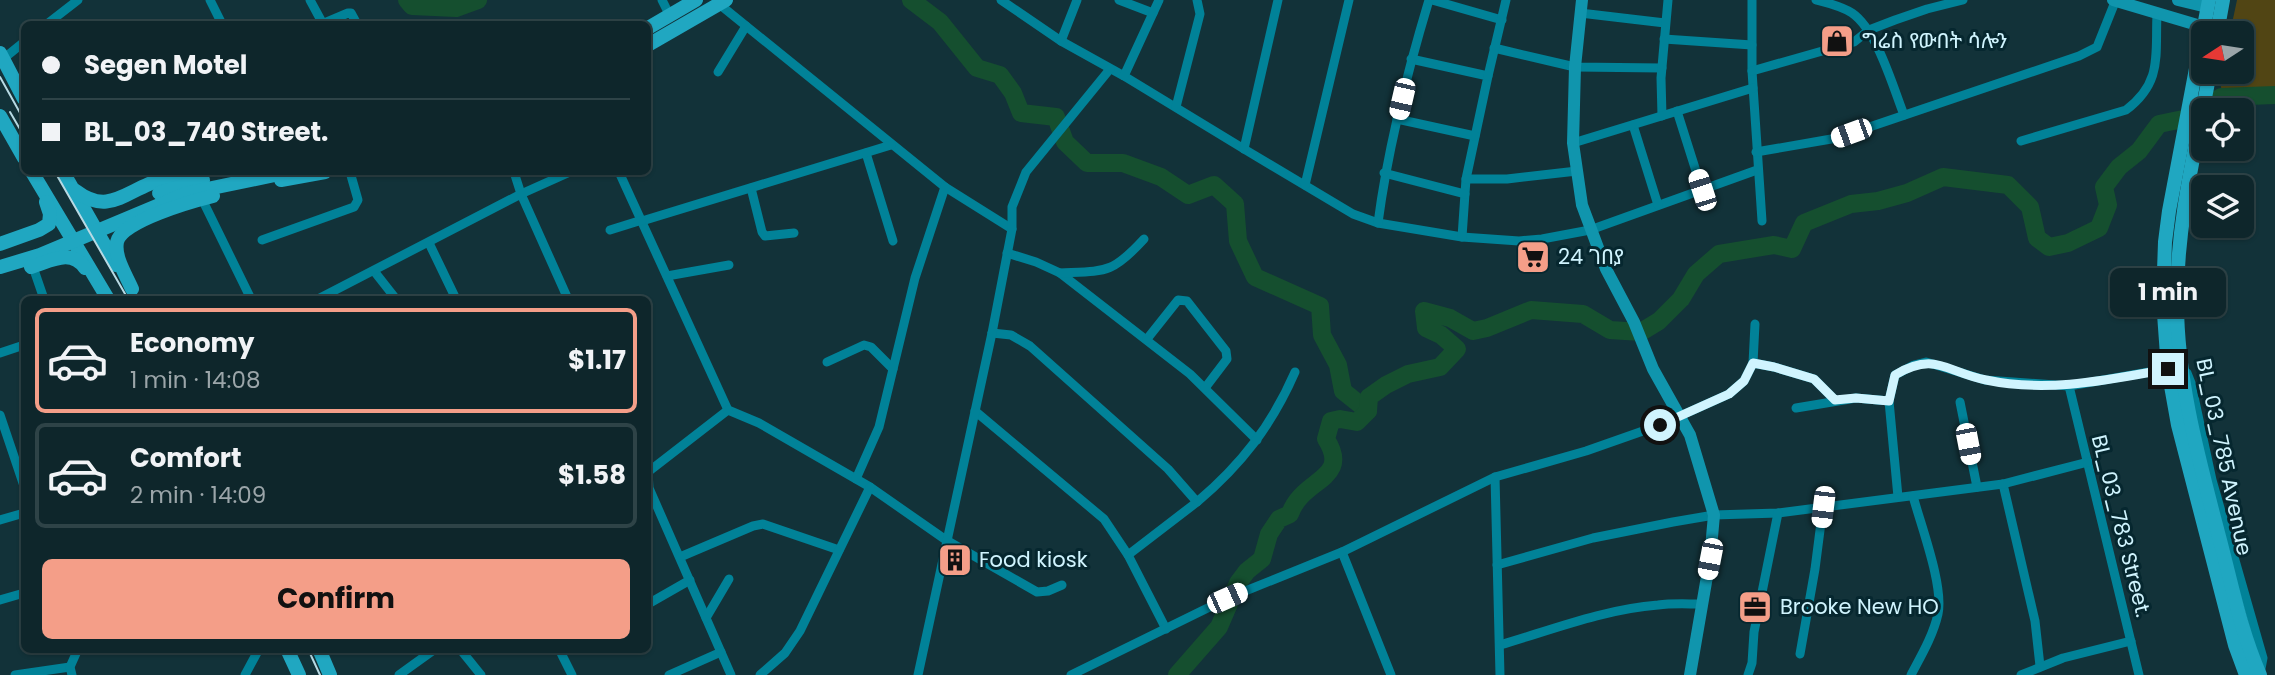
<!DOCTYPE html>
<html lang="en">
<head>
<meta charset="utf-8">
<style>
	:root { --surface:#0e262b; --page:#1c3237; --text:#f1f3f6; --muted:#9ba5a9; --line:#2e4347; --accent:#f49e88 }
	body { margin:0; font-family:Poppins,"Noto Sans Ethiopic",sans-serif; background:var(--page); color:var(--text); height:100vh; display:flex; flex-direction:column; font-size:26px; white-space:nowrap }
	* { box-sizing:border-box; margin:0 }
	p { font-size:23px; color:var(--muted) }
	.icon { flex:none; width:38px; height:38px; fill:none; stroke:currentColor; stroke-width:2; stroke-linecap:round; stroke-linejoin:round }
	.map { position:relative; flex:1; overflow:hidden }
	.drawer { position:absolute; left:21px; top:296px; width:630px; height:357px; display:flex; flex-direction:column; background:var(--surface); border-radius:10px; box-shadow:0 2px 5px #0004,0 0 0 2px var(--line) }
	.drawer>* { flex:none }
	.top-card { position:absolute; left:21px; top:21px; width:630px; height:154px; border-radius:10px; box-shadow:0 2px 5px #0004,0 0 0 2px var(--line); display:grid; align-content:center; height:154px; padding:0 21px; background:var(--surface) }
	.needle { width:46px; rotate:258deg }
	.tools { position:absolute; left:2191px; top:21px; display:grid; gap:14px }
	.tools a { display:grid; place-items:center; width:63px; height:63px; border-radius:10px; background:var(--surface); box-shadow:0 2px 5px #0004,0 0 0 2px var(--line); font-size:35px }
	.end { position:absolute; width:32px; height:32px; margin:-16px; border:9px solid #d0f4fe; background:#111; box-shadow:0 0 0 4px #111 }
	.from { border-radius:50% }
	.bubble { position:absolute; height:49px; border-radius:10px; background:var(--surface); box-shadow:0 2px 5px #0004,0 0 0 2px var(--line); font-size:23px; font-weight:700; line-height:49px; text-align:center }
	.car { position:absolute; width:21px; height:42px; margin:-21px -10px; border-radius:9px; box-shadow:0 0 5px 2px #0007; background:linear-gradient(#fff 24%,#345 0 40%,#fff 0 76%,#345 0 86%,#fff 0) }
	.top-card b { display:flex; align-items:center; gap:24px; height:66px; font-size:26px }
	.top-card b+b { border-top:2px solid var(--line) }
	.top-card i { width:18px; height:18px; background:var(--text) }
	ul { padding:12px 0 0; list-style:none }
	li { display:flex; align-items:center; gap:21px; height:105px; margin:0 14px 10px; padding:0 7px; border:4px solid var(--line); border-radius:10px }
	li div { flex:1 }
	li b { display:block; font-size:26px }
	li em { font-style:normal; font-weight:700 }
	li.selected { border-color:var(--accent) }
	li>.icon { width:63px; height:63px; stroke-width:1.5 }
	.button { display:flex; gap:14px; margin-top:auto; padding:14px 21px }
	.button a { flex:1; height:80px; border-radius:10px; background:var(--accent); color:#111; font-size:28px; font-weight:700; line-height:80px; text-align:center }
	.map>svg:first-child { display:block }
	.green { fill:#514514 }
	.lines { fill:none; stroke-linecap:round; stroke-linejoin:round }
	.river { stroke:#154f2f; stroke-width:18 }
	.street { stroke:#018298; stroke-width:9 }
	.secondary { stroke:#1095ad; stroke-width:12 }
	.primary { stroke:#20a7c1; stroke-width:14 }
	.tram { stroke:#b7dae4; stroke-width:2 }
	.route { stroke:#d0f4fe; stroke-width:9 }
	.labels { text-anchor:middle; stroke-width:6; stroke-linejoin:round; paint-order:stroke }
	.poi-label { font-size:21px; fill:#d0f4fe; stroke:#06272f; text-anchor:start }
	.street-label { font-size:21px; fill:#d0f4fe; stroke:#06272f }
</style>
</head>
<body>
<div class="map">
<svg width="2275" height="675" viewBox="0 0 2275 675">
	<rect width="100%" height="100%" fill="#123239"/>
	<polygon class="green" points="2237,0 2275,0 2275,95 2269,97 2223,93 2220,84 2223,72 2242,72 2242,33 2230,33"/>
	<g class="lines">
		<g class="river">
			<polyline points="407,0 412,6 456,8 478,0"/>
			<polyline points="911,0 940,22 977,68 1000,75 1013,93 1021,113 1056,117 1065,142 1087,163 1123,163 1161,177 1188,195 1214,185 1235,204 1238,241 1255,277 1320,306 1322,335 1338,365 1343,391 1368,411"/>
			<path d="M1177 675 1219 627 1238 583 1247 571 1262 559 1269 534 1279 519 1290 514C1302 478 1352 480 1326 439L1331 421 1340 419 1357 422 1368 411 1369 397 1386 385 1408 374 1440 367 1457 349 1441 335 1426 328 1424 311 1450 318 1473 331 1487 328 1531 310 1583 314 1610 330 1641 332 1659 321 1681 299 1696 274 1719 254 1774 245 1792 249 1804 223 1851 204 1878 201 1907 193 1943 177 2008 185 2030 207 2037 238 2049 247 2068 243 2099 228 2108 205 2104 187 2119 167 2139 151 2159 124 2188 118 2221 97 2275 95"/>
		</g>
		<g class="street">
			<polyline points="210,0 222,24"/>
			<polyline points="310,0 323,24"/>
			<polyline points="662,0 670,16"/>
			<polyline points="1001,0 1061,41 1124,76 1244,149 1353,214 1378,223 1462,237 1519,241 1542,239 1590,230 1757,170"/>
			<polyline points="1119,0 1153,13"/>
			<polyline points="1432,0 1502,20"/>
			<polyline points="1752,0 1752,71 1762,221"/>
			<path d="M1816 0C1828 3 1841 6 1852 13 1877 30 1893 87 1904 115"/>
			<polyline points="719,4 945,187 1012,229"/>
			<polyline points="1580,13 1665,23"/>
			<polyline points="47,24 78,0"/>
			<polyline points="322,24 348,13 351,13 357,24"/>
			<polyline points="1664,39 1752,45"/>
			<polyline points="1061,41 1077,0"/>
			<polyline points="1494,48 1575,67 1662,68"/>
			<polyline points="3,59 24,42"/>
			<polyline points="1411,59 1488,76 1466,179 1462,237"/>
			<polyline points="1752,71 1854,42 1869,30 1895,20 1927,9 1963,0"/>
			<polyline points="718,72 746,26"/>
			<polyline points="1124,76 1159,0"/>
			<polyline points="1488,76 1506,0"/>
			<polyline points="1176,107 1200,14 1197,0"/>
			<polyline points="1677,111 1702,190"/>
			<polyline points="1662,116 1661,78 1668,0"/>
			<polyline points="1397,119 1475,136"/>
			<polyline points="1633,125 1658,205"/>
			<path d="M2021 141 2126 110C2163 82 2155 55 2157 14"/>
			<polyline points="1573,143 1753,88"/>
			<polyline points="1244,149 1278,0"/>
			<polyline points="1756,152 1837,138 2079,56 2097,47 2115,2"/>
			<polyline points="866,153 893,241"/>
			<polyline points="514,172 521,194 568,299"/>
			<polyline points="619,172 728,410 759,423 870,487 946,540 1037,592 1048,591 1062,585"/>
			<polyline points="1384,173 1465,194"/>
			<polyline points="1466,179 1507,179 1577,171"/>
			<polyline points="1305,185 1349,0"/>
			<polyline points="751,188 762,232 765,236 794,233"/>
			<polyline points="202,199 251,299"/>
			<polyline points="642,221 891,145"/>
			<path d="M1378 223C1388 147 1407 73 1429 0"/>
			<polyline points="610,230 642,220"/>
			<polyline points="262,240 354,207 358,200 350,172"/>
			<polyline points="429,243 456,299"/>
			<polyline points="1007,253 1036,262 1060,273 1190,374 1257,440"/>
			<polyline points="33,267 44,299"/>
			<polyline points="374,271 396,299"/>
			<path d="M1060 273C1106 271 1112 274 1144 239"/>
			<polyline points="667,276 729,265"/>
			<polyline points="318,299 521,194 570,172"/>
			<path d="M992 333 1011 335 1030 346 1168 469 1197 502C1241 465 1272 425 1295 372"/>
			<polyline points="1147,339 1178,300 1187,301 1226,351 1227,359 1205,388"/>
			<polyline points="0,353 24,345"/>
			<polyline points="827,362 864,345 871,347 893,369"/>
			<polyline points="1753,363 1774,367 1814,379 1835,400"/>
			<polyline points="2187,373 2191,383 2212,480 2263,658 2260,674"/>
			<polyline points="2069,386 2139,675"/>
			<polyline points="1960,402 1977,487"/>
			<polyline points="1796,408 1856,398 1889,401"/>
			<polyline points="975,411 1104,519 1128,555 1166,629"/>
			<polyline points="0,415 24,486"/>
			<polyline points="648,472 649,488 731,675"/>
			<polyline points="648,472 728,410"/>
			<polyline points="1495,477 1500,675"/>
			<polyline points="856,479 879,427 915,278 945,187"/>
			<polyline points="2003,484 2035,621 2040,666"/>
			<polyline points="1898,497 1889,401 1895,375 1914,365 1926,362 1985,380 2069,386 2172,368"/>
			<polyline points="0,520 24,513"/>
			<polyline points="1342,552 1391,675"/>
			<polyline points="1128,555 1197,502"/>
			<polyline points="680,557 753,526 763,524 839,550"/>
			<polyline points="1497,565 1593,538 1673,522 1714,515 1778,513 2003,484 2088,462"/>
			<polyline points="0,600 24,593"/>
			<polyline points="648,604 690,580"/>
			<polyline points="706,618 729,579"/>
			<path d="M1500 645C1551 630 1605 609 1658 605 1672 603 1687 604 1701 604"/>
			<polyline points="460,649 481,675"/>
			<polyline points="559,649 572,675"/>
			<polyline points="1800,654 1815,569 1823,507"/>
			<polyline points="15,675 70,667"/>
			<polyline points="72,675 70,667 78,649"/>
			<polyline points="245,675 259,649"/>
			<polyline points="399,675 435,649"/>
			<polyline points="669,675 721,652"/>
			<polyline points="760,675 785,653 800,631 870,487"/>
			<polyline points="918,675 992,333 1012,229 1012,207 1026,172 1110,69"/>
			<polyline points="1071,675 1228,598 1342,552 1495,477 1586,451 1660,425 1729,394 1744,381 1753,363 1755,324"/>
			<polyline points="1748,675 1752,663 1754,632 1778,513"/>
			<path d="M1911 675C1921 656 1933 636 1938 614 1944 586 1921 526 1913 496"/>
			<polyline points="2021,675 2063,658 2131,641"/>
		</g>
		<g class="secondary">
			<polyline points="1582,0 1575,67 1573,143 1582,205 1606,269 1634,322 1653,369 1690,435 1714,515 1710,559 1690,675"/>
			<polyline points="2113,0 2204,27"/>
			<polyline points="2178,0 2207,7"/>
		</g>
		<g class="primary">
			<polyline points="2209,0 2169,211 2165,242 2163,300 2168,369 2178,425 2235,645 2246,675"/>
			<polyline points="648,28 696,0"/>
			<polyline points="2217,33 2223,0"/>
			<polyline points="648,45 726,0"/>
			<polyline points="0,53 24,99"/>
			<path d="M2210 72C2196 147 2177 221 2177 297 2176 382 2201 467 2222 548 2233 591 2242 634 2260 675"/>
			<polyline points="0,116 24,158"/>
			<polyline points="32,172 108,299"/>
			<polyline points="63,172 116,265"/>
			<polyline points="281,180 325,172"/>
			<path d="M76 191C105 213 121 196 149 184 161 178 174 175 187 172"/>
			<polyline points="159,193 203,180"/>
			<polyline points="0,244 39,230 49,224 50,214 46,202"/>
			<polyline points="0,267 40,255 188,193 289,172"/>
			<path d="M31 267C51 261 71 248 85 268"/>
			<path d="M132 289C126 275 114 257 117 242 121 221 193 201 213 196"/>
			<polyline points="287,649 299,675"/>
			<polyline points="319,649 330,675"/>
		</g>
		<g class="tram">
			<polyline points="0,77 24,120"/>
			<polyline points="10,112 24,136"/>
			<polyline points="55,172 128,299"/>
			<polyline points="308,649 320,675"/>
		</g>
	</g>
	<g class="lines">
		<path class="route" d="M1660 425 1729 394 1744 381 1753 363 1774 367 1814 379 1835 400 1856 398 1889 401 1895 375C1935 351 1946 372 1986 380 2048 393 2107 380 2168 369"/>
	</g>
	<defs>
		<g id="shop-square" transform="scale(1.75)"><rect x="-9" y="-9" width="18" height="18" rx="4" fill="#f49e88" stroke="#06272f"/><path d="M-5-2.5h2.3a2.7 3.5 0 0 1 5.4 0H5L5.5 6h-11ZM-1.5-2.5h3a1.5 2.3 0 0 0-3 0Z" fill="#111"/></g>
		<g id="supermarket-square" transform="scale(1.75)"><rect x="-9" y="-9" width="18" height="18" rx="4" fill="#f49e88" stroke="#06272f"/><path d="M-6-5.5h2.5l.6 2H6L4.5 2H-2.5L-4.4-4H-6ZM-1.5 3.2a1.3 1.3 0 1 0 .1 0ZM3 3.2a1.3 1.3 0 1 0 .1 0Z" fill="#111"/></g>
		<g id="building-square" transform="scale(1.75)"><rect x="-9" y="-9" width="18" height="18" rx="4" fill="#f49e88" stroke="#06272f"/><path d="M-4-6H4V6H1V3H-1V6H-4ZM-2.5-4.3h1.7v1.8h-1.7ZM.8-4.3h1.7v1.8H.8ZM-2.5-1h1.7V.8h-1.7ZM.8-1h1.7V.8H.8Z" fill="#111"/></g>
		<g id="office-square" transform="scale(1.75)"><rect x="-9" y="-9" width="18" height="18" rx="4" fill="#f49e88" stroke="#06272f"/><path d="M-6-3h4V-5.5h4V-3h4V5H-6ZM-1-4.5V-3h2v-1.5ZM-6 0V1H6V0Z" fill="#111"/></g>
	</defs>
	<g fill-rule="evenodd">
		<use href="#shop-square" x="1837" y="41"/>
		<use href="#supermarket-square" x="1533" y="257"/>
		<use href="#building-square" x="955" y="560"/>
		<use href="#office-square" x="1755" y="607"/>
	</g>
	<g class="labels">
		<g class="poi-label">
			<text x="1862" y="48">ግሬስ የውበት ሳሎን</text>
			<text x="1558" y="264">24 ገበያ</text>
			<text x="979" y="567">Food kiosk</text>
			<text x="1780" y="614">Brooke New HO</text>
		</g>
		<g class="street-label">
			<text transform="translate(2224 457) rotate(78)" y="7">BL_03_785 Avenue</text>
			<text transform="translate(2121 526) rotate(76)" y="7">BL_03_783 Street.</text>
		</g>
	</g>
</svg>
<div class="tools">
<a><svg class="needle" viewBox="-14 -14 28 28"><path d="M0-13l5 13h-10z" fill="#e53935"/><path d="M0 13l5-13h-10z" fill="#9ba5a9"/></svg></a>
<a><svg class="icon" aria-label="locate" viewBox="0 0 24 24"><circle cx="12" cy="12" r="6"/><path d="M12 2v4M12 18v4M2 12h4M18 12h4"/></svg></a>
<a><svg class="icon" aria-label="layers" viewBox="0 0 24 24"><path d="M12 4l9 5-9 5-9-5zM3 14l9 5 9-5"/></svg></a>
</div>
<i class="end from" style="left:1660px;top:425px"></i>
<i class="end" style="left:2168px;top:369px"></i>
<div class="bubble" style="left:2110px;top:268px;width:116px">1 min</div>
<i class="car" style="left:1402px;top:99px;rotate:193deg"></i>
<i class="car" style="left:1851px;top:133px;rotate:250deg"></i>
<i class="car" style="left:1702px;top:190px;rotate:342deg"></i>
<i class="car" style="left:1968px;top:444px;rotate:169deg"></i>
<i class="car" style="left:1823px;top:507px;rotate:187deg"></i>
<i class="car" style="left:1710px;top:559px;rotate:191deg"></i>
<i class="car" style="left:1227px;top:598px;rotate:66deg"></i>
<div class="top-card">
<b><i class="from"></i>Segen Motel</b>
<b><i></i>BL_03_740 Street.</b>
</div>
<section class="drawer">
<ul>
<li class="selected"><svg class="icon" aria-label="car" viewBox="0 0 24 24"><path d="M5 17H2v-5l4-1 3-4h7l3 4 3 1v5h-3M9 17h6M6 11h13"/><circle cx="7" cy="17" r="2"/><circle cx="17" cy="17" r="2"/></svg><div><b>Economy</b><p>1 min · 14:08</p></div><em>$1.17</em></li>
<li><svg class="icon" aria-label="car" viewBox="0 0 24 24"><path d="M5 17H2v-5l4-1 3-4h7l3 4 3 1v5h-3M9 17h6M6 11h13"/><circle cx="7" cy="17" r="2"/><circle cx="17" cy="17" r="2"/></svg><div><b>Comfort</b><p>2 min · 14:09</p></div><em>$1.58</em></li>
</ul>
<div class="button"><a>Confirm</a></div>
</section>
</div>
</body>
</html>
